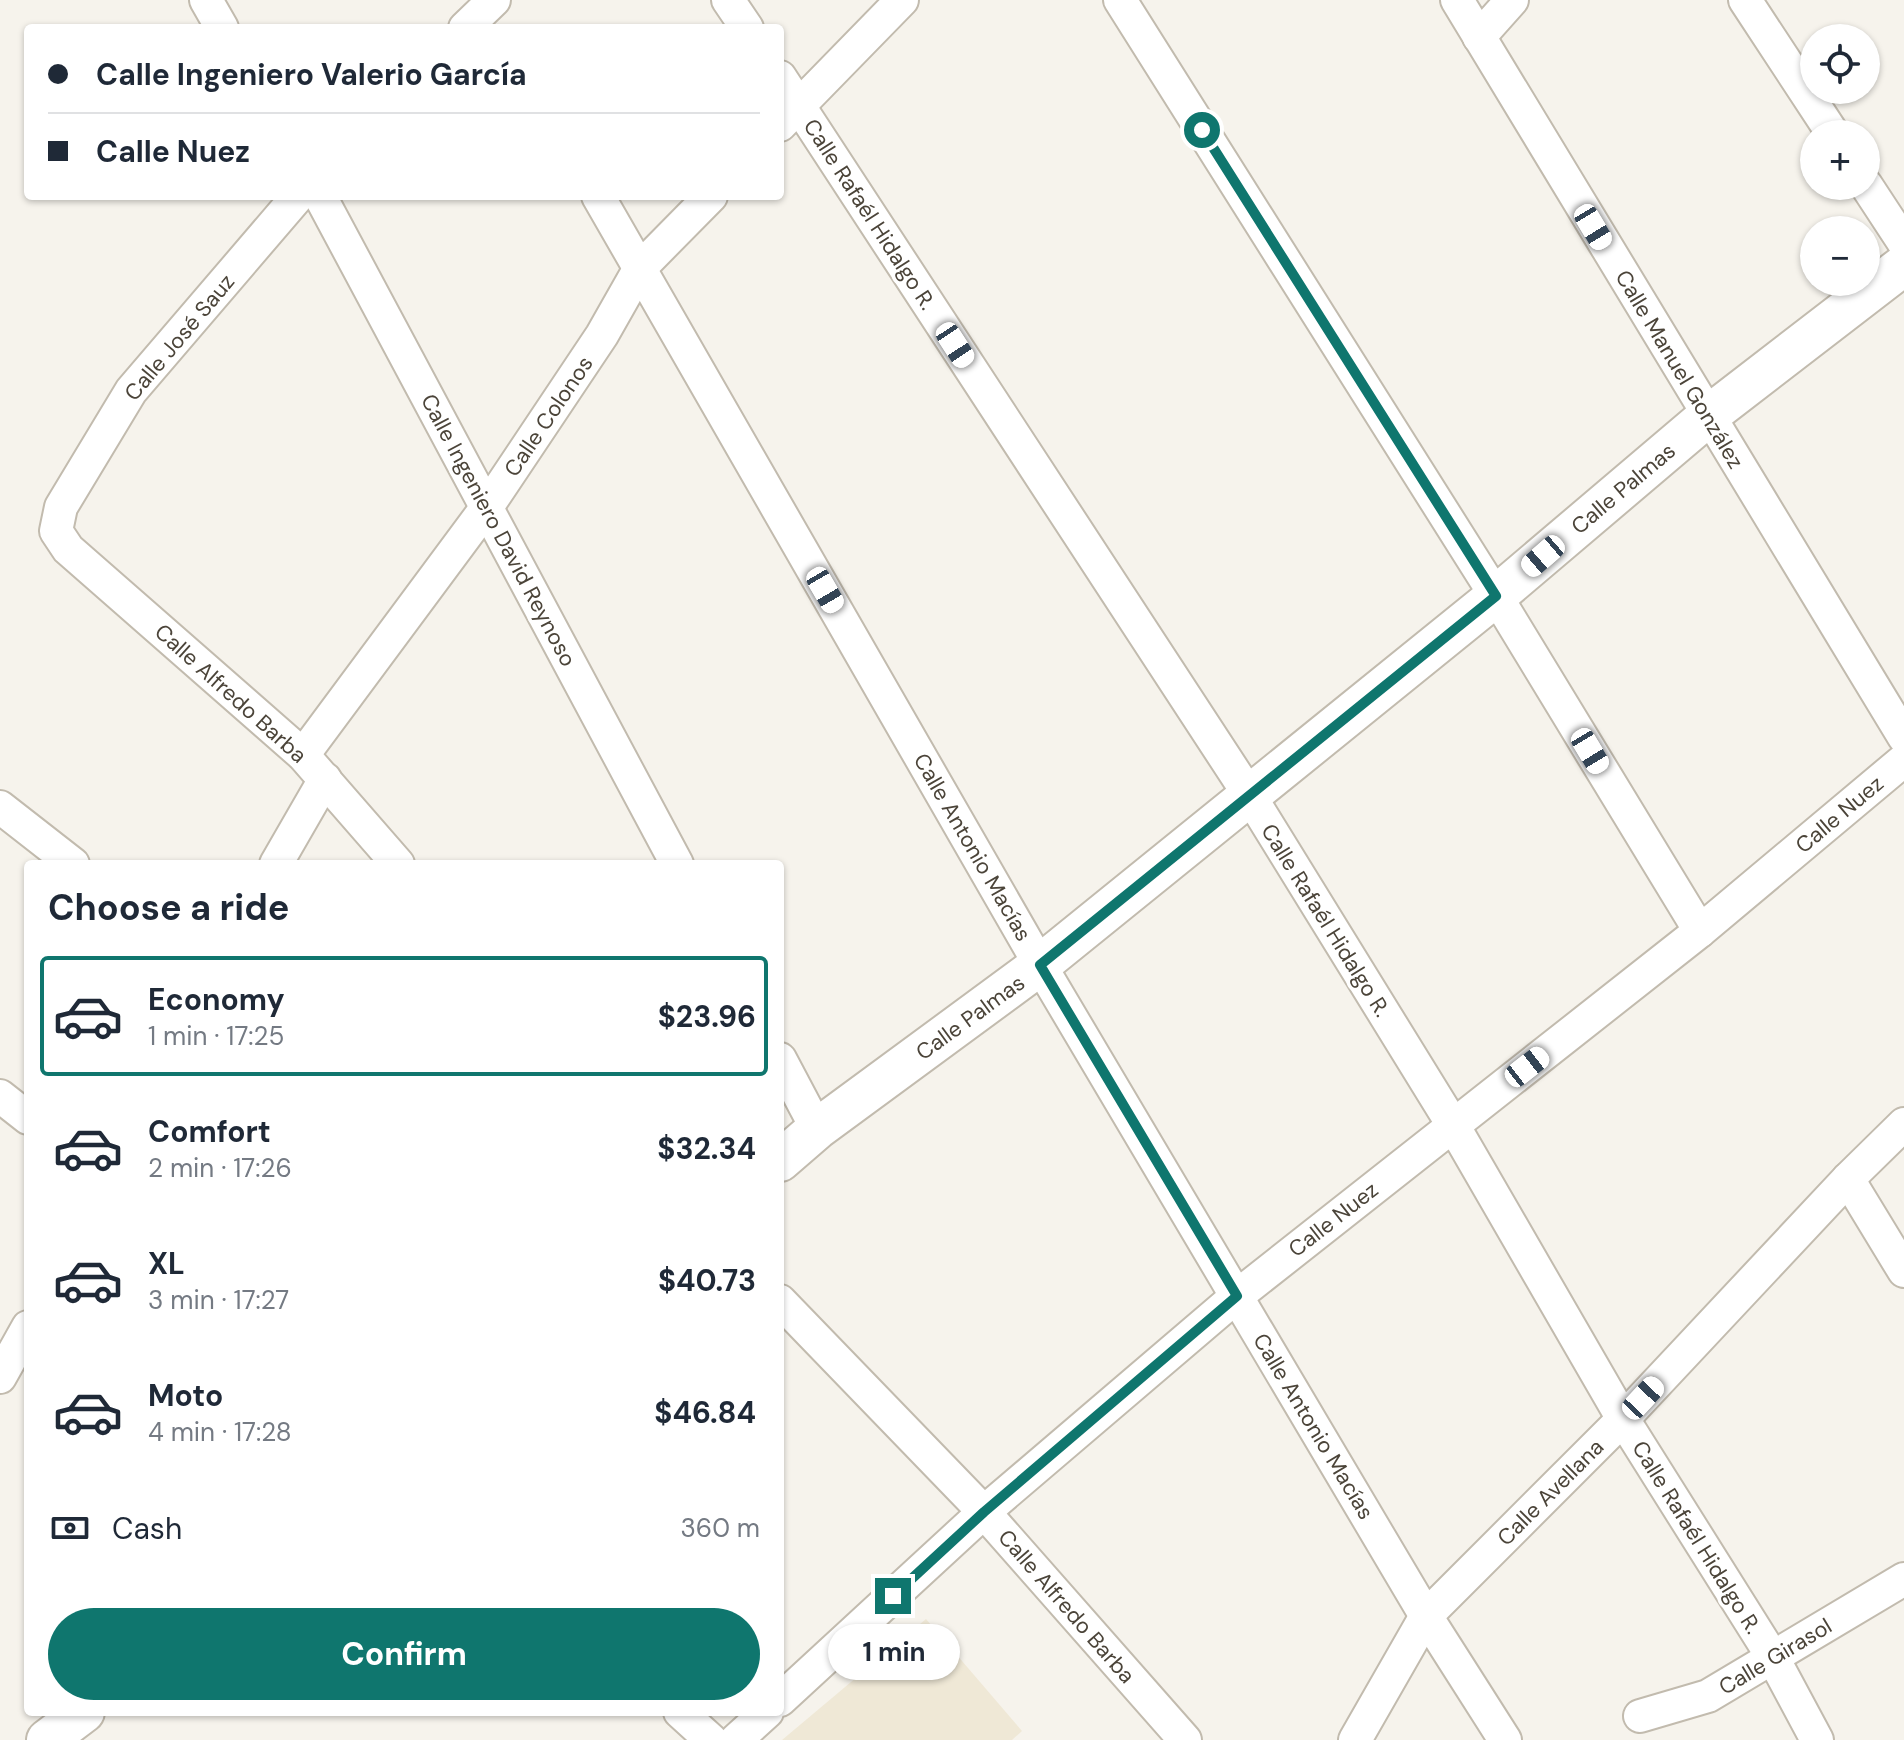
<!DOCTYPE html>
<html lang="en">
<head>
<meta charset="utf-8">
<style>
	:root { --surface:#fff; --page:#f6f6f7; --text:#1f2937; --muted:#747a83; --line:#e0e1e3; --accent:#0f766e }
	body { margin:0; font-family:"DM Sans",sans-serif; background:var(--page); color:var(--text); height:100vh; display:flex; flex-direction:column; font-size:30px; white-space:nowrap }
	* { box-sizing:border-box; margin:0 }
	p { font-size:26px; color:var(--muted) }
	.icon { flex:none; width:44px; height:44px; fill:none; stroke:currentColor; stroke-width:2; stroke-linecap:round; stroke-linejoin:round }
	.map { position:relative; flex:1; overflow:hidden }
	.sheet { position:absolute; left:24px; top:860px; width:760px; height:856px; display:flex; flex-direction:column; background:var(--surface); border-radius:8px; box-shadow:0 2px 6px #0004 }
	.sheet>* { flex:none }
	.top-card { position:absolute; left:24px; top:24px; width:760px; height:176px; border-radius:8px; box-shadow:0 2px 6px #0004; display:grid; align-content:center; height:176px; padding:0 24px; background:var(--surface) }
	.tools { position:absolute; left:1800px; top:24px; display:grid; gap:16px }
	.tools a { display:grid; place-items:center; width:80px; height:80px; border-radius:50%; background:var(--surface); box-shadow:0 2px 6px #0004; font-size:40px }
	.end { position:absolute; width:36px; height:36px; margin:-18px; border:10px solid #0f766e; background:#fff; box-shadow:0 0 0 4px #fff }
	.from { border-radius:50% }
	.bubble { position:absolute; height:56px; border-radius:28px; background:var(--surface); box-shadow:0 2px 6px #0004; font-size:26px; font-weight:700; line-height:56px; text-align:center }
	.car { position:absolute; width:24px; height:48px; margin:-24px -12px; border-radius:10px; box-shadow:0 0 6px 2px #0007; background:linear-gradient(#fff 24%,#345 0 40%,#fff 0 76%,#345 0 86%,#fff 0) }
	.top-card b { display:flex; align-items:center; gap:28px; height:76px; font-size:30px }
	.top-card b+b { border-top:2px solid var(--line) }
	.top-card i { width:20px; height:20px; background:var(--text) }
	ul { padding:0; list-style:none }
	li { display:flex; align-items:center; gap:24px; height:120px; margin:0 16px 12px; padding:0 8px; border:4px solid transparent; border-radius:8px }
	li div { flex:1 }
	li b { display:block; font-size:30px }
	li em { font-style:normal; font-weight:700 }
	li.current { border-color:var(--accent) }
	li>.icon { width:72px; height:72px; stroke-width:1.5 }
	h2 { padding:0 24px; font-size:36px; line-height:96px }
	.pay { display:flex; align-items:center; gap:20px; height:88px; padding:0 24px; font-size:30px }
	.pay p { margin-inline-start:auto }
	.primary-button { display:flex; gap:16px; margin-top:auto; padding:16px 24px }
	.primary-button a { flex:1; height:92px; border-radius:48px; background:var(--accent); color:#fff; font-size:32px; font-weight:700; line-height:92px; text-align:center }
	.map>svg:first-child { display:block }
	.education { fill:#efe8d6 }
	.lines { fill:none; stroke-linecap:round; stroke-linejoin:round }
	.minor-casing { stroke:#c2bbae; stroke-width:36 }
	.tertiary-casing { stroke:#c2bbae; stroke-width:44 }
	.minor { stroke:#fff; stroke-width:32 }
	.tertiary { stroke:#fff; stroke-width:40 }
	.route { stroke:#0f766e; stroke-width:10 }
	.labels { text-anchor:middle; stroke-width:7; stroke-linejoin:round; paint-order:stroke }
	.street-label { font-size:22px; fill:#4b4439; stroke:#fff }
</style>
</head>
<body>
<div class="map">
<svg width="1904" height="1740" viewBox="0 0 1904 1740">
	<rect width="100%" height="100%" fill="#f6f3ec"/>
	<polygon class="education" points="926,1619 1022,1731 1012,1740 782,1740"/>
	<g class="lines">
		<g class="minor-casing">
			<g id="minor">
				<polyline points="206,0 222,28"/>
				<polyline points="728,0 747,28"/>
				<polyline points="1120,0 1496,596 1700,931"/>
				<polyline points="1457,0 1904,737"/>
				<polyline points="1745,0 1833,134"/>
				<polyline points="465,28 494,0"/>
				<polyline points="1479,37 1512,0"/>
				<polyline points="780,77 1250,796 1453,1125 1623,1419 1772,1656 1817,1740"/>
				<polyline points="780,125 902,0"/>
				<polyline points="1866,185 1904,243"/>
				<polyline points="298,196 131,391 61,507 56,531 68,549 303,755 398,864"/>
				<polyline points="320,196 677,864"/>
				<polyline points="598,196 1040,965 1426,1616 1505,1740"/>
				<polyline points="303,755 487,507 602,335 640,268 711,196"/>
				<polyline points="0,807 73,864"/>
				<polyline points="276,864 325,779"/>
				<polyline points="780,1059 817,1129"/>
				<polyline points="0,1096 28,1118"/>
				<polyline points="1848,1179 1904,1271"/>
				<polyline points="780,1301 984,1512 1185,1740"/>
				<polyline points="0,1377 28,1327"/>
				<polyline points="780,1700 984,1512 1237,1296 1700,931 1904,760"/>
				<polyline points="680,1712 711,1740"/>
				<polyline points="1640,1716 1708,1696 1904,1579"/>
				<polyline points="736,1740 767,1712"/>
				<polyline points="1355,1740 1426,1616 1623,1419 1848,1179 1904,1124"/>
			</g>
		</g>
		<g class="tertiary-casing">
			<g id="tertiary">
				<polyline points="780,1161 817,1129 1040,965 1496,596 1708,416 1904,265"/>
				<polyline points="47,1740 84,1712"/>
			</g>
		</g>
		<use href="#minor" class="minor"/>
		<use href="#tertiary" class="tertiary"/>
	</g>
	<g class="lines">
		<polyline class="route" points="893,1596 984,1512 1237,1296 1040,965 1496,596 1202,130"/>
	</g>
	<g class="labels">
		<g class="street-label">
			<text transform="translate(870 214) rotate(57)" y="8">Calle Rafaél Hidalgo R.</text>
			<text transform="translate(179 337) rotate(-50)" y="8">Calle José Sauz</text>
			<text transform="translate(1680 369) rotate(59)" y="8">Calle Manuel González</text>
			<text transform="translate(548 416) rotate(-56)" y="8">Calle Colonos</text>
			<text transform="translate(1623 488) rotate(-40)" y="8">Calle Palmas</text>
			<text transform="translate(499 530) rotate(62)" y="8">Calle Ingeniero David Reynoso</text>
			<text transform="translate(231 693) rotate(42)" y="8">Calle Alfredo Barba</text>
			<text transform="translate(1839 814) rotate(-40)" y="8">Calle Nuez</text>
			<text transform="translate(973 847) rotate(60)" y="8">Calle Antonio Macías</text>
			<text transform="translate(1326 920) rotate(58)" y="8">Calle Rafaél Hidalgo R.</text>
			<text transform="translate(970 1017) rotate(-36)" y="8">Calle Palmas</text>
			<text transform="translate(1333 1219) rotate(-38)" y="8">Calle Nuez</text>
			<text transform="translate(1314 1426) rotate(59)" y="8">Calle Antonio Macías</text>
			<text transform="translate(1550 1492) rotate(-45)" y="8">Calle Avellana</text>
			<text transform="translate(1697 1537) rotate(58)" y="8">Calle Rafaél Hidalgo R.</text>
			<text transform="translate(1067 1606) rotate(49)" y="8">Calle Alfredo Barba</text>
			<text transform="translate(1775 1656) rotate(-31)" y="8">Calle Girasol</text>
		</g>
	</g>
</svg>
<div class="tools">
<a><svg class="icon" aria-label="locate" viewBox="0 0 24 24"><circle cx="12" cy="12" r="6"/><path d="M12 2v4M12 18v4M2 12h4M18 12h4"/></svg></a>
<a>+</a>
<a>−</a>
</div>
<i class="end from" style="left:1202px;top:130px"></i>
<i class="end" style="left:893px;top:1596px"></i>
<div class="bubble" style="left:828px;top:1624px;width:132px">1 min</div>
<i class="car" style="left:1593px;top:227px;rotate:149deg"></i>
<i class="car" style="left:955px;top:345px;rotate:147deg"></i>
<i class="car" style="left:1543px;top:556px;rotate:229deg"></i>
<i class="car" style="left:825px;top:590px;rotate:150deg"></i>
<i class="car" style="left:1590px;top:751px;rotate:149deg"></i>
<i class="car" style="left:1527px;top:1067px;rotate:52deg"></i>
<i class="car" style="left:1643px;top:1398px;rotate:43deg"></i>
<div class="top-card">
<b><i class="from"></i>Calle Ingeniero Valerio García</b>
<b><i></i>Calle Nuez</b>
</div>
<section class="sheet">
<h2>Choose a ride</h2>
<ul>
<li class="current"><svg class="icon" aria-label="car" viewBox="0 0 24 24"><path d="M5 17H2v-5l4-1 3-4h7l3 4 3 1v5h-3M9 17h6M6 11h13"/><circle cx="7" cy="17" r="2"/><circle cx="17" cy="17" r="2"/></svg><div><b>Economy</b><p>1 min · 17:25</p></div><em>$23.96</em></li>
<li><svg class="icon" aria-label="car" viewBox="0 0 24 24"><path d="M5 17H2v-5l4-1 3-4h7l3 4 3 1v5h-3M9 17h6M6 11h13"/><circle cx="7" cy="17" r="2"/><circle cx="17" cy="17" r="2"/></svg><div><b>Comfort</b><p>2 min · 17:26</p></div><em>$32.34</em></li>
<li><svg class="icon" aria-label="car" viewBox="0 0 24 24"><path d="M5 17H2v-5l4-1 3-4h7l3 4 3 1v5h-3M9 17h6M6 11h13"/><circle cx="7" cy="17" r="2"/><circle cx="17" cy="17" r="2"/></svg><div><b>XL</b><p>3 min · 17:27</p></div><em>$40.73</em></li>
<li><svg class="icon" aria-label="car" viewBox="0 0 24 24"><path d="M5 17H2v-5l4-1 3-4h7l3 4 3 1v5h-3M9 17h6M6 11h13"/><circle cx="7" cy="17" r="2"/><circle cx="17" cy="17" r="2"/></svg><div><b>Moto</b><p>4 min · 17:28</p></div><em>$46.84</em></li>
</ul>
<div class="pay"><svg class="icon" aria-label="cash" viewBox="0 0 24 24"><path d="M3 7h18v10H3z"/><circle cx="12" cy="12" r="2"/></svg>Cash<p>360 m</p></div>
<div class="primary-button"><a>Confirm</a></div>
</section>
</div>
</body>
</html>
